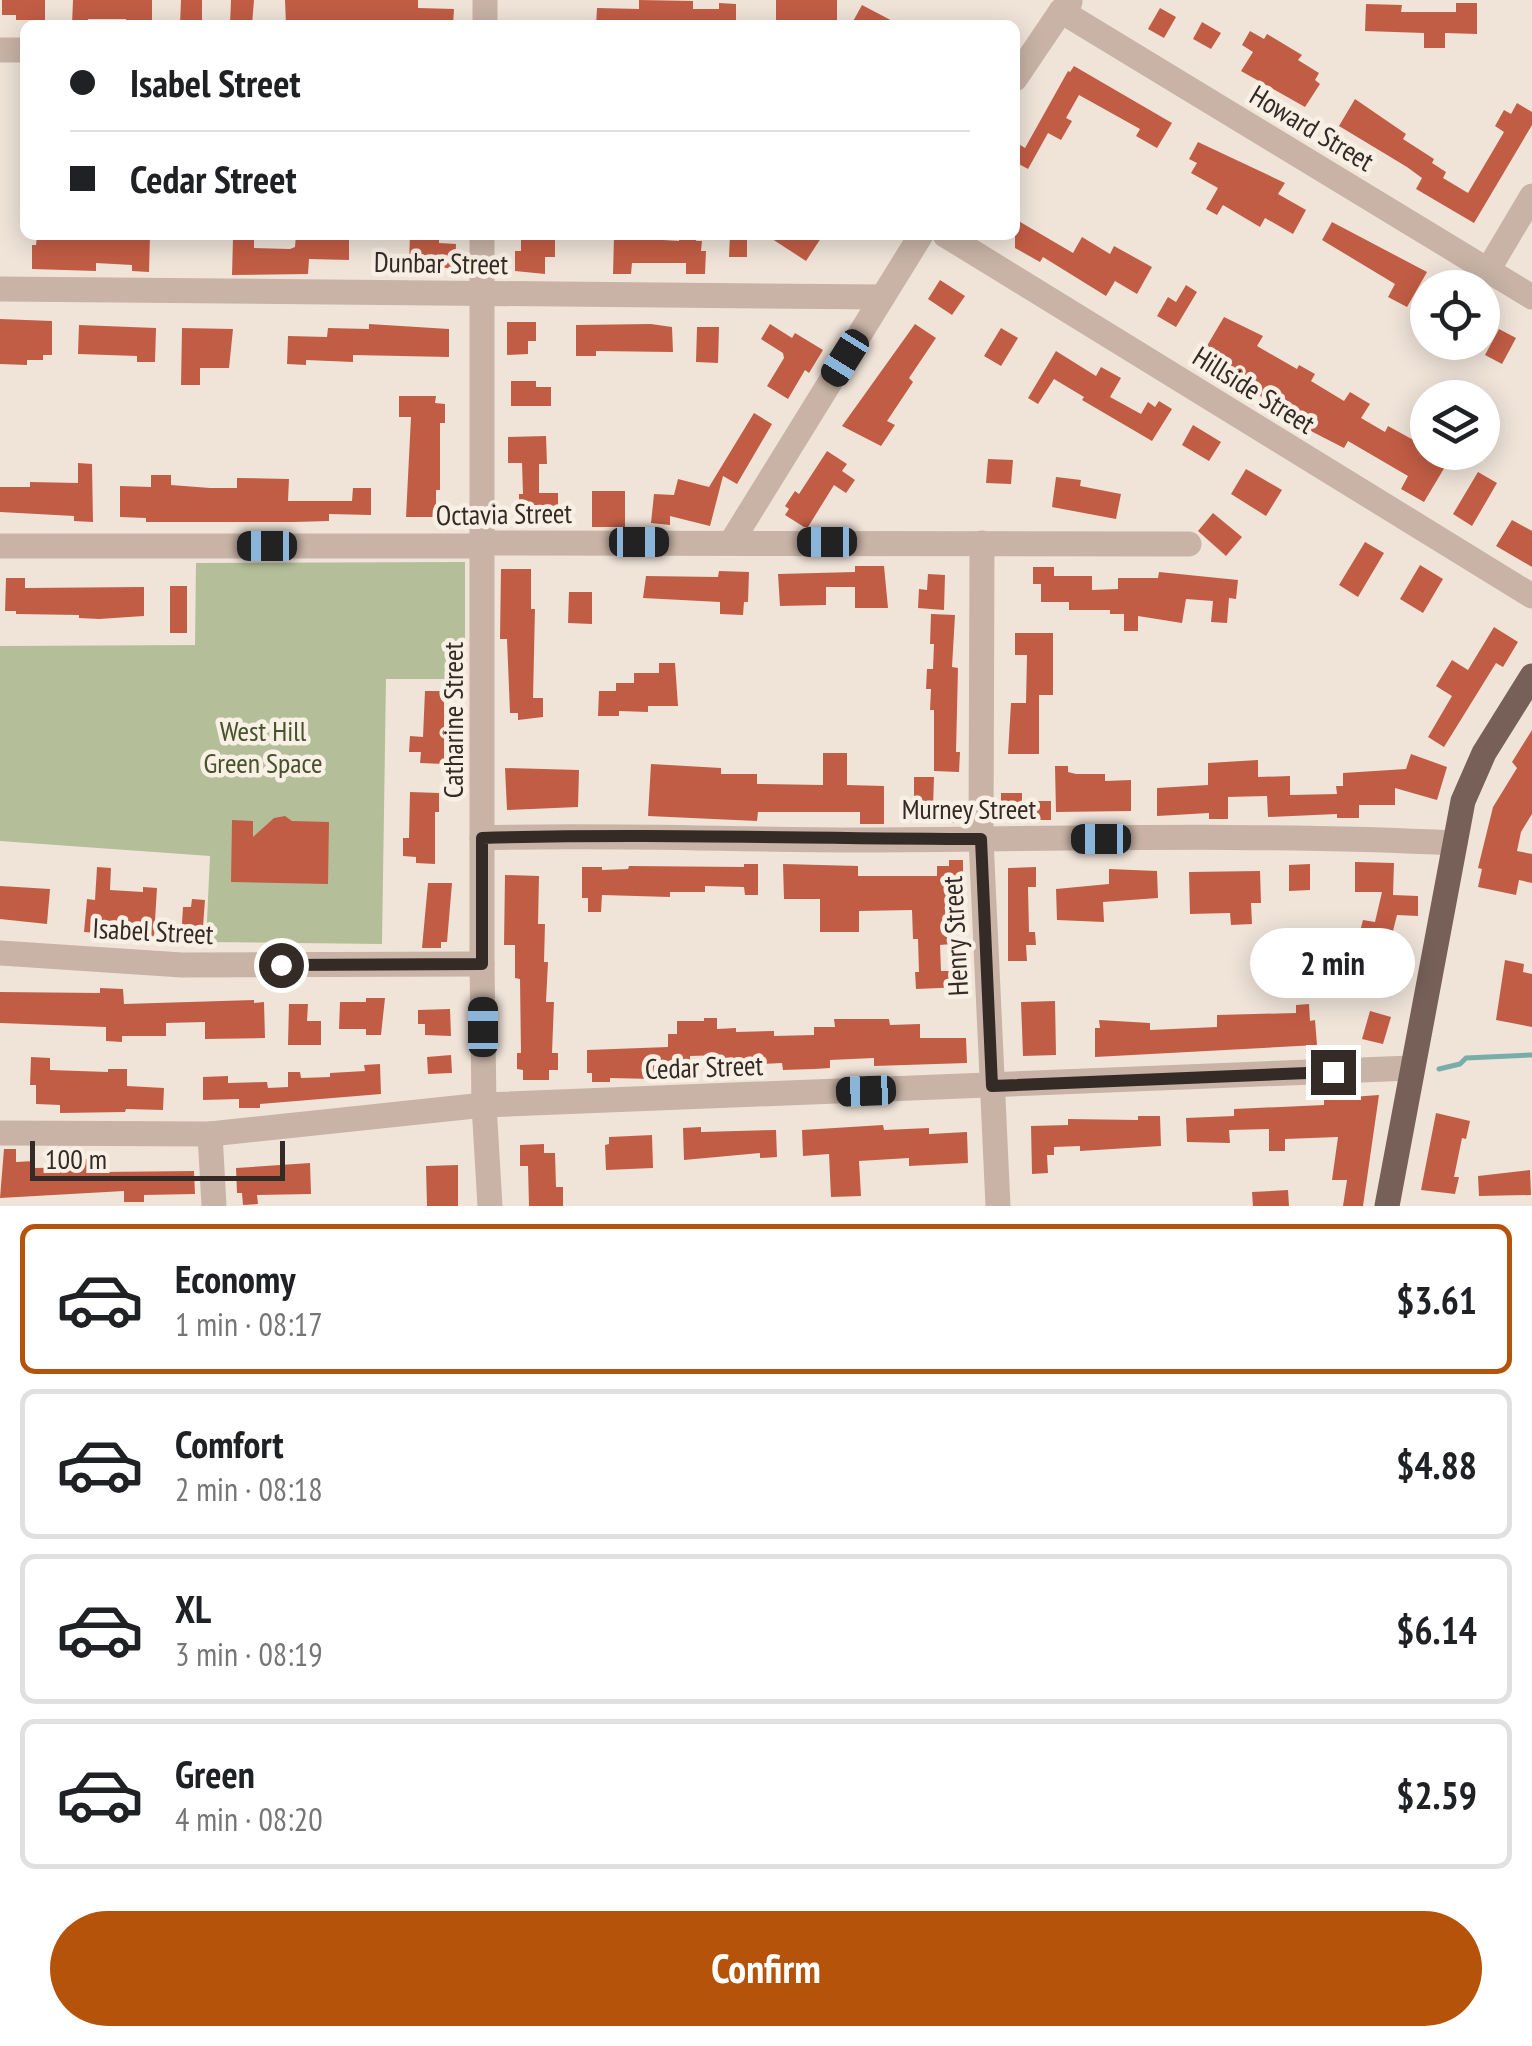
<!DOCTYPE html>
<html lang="en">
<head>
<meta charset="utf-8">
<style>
	:root { --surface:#fff; --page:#f2f2f2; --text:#202124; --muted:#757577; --line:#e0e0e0; --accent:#b45309 }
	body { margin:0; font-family:"PT Sans Narrow",sans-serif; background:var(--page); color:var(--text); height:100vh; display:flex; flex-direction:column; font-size:38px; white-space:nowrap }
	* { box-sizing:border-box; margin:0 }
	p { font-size:32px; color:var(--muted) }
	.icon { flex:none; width:55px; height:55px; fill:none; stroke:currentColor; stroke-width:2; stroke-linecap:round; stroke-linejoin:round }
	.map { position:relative; height:1206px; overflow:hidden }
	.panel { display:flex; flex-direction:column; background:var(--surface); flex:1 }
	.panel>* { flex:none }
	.top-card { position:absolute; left:20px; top:20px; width:1000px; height:220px; border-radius:15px; box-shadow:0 5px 25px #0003; display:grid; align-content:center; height:220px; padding:0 50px; background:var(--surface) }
	.buttons { position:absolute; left:1410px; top:270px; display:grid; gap:20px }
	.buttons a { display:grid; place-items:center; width:90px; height:90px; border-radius:50%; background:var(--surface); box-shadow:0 5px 25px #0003; font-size:50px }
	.scale { position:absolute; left:30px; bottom:25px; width:255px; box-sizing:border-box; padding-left:10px; border:5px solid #342a26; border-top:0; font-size:28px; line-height:35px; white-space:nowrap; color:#342a26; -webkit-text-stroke:8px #f8efe5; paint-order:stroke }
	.end { position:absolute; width:45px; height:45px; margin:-22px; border:12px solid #342a26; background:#fff; box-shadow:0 0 0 5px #fff }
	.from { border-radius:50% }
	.bubble { position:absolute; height:70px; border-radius:35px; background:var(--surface); box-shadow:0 5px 25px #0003; font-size:32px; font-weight:700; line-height:70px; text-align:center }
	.car { position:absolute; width:30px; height:60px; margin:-30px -15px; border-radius:12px; box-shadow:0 0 8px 2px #0007; background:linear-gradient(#222 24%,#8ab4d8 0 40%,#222 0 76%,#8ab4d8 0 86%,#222 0) }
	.top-card b { display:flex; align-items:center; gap:35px; height:95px; font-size:38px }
	.top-card b+b { border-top:2px solid var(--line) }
	.top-card i { width:25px; height:25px; background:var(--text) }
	ul { padding:18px 0 0; list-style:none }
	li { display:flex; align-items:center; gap:30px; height:150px; margin:0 20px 15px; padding:0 30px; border:5px solid var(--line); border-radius:15px }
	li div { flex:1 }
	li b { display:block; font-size:38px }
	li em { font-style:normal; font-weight:700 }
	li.current { border-color:var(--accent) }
	li>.icon { width:90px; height:90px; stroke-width:1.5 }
	.action { display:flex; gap:20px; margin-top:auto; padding:20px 50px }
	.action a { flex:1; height:115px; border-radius:60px; background:var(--accent); color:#fff; font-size:40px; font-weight:700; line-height:115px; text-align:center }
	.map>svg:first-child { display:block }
	.green { fill:#b4bf9a }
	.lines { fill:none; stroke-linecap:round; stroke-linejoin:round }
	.stream { stroke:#79adac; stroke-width:5 }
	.building { fill:#c25d45 }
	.minor { stroke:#c8b3a6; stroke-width:25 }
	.major { stroke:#766058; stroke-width:25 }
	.route { stroke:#342a26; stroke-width:12 }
	.labels { text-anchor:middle; stroke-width:9; stroke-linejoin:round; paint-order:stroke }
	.street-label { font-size:28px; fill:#342a26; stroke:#f8efe5 }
	.park-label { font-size:28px; fill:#45522b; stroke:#f8efe5 }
</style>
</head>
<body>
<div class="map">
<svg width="1532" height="1206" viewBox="0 0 1532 1206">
	<rect width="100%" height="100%" fill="#f0e4d9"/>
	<polygon class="green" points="465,562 465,679 386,679 382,944 206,942 210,856 0,841 0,646 195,645 196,563"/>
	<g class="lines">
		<polyline class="stream" points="1439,1069 1460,1064 1466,1058 1532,1055"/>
	</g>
	<g class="building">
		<polygon points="2,0 45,0 45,20 16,20 16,15 2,15"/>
		<polygon points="73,0 152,0 152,25 126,25 126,19 88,19 88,25 72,25"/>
		<polygon points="181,0 202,0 202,25 180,25"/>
		<polygon points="231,0 254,0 252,25 230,25"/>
		<polygon points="285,0 418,0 418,8 454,9 453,25 286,25"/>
		<polygon points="639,0 693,1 693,9 719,9 719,3 736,4 736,25 596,25 597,8 639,9"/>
		<rect x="776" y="0" width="61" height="25"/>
		<polygon points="1456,3 1477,3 1477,34 1445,33 1445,48 1424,48 1424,33 1365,31 1366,4 1402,5 1401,12 1456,12"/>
		<polygon points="862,5 900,25 851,25"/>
		<polygon points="1160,8 1176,17 1164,38 1148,29"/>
		<polygon points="1202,22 1221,33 1211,49 1193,39"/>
		<polygon points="1250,31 1264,39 1267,34 1302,55 1298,60 1319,73 1315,80 1320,84 1305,107 1241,71 1253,52 1242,45"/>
		<polygon points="1074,66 1172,123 1157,148 1136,136 1140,129 1079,95 1066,118 1072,121 1061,140 1048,133 1028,169 1015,162 1015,142 1025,148 1068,71 1070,72"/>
		<polygon points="1355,99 1406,134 1403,139 1434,159 1432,163 1446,172 1443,178 1468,193 1504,132 1495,126 1504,110 1511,114 1517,103 1532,112 1532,125 1474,223 1416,189 1422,178 1407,167 1339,126"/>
		<polygon points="1198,142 1285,183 1278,194 1306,210 1293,234 1265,218 1260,227 1223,205 1217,215 1206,209 1218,188 1191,173 1197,163 1189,159"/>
		<polygon points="1015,219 1073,253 1082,237 1110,254 1114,246 1152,267 1137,294 1115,281 1106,296 1043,257 1040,262 1015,248"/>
		<polygon points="1332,222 1427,272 1407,307 1388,297 1395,284 1322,240"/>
		<polygon points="37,235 150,235 149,272 132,271 132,265 96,263 96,271 32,269 32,245 36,245"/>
		<polygon points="296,235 349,235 349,260 309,259 308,274 232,275 233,239 254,239 254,248 290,249 295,247"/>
		<polygon points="410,235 439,235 439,243 456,244 455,269 409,264"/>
		<polygon points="680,235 697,235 696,241 702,241 701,251 706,251 705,274 686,274 686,263 632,263 631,274 613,274 614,237 679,241"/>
		<polygon points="730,235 747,235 747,257 729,257"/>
		<polygon points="766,235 823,235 806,261"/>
		<polygon points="521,240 555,240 555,257 545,257 545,274 515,271 515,251 521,251"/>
		<polygon points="940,280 965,296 952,315 928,299"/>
		<polygon points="1186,285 1197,292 1176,327 1157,316 1168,297 1176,302"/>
		<polygon points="1224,317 1263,336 1257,346 1297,369 1299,365 1315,374 1311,381 1344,401 1350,392 1370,404 1361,418 1385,432 1388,426 1428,448 1428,452 1435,452 1449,460 1424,502 1401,489 1408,476 1348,441 1344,448 1303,427 1274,408 1276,405 1241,385 1246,377 1218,360 1213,369 1198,361"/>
		<polygon points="0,319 52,321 52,355 43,355 43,360 27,360 27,365 0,364"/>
		<polygon points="507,322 536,322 536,341 528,341 528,354 507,355"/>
		<polygon points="369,324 449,329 449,357 353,355 353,362 306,360 306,365 287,364 288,336 327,337 328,328 369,329"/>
		<polygon points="651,324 672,327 673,352 596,351 596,356 576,356 576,325"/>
		<polygon points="770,324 792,338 795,333 823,350 809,373 805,370 788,399 767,386 784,358 783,353 761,339"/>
		<polygon points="915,324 936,338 909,378 913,382 887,421 895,425 881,446 842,426"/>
		<polygon points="79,325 156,328 155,362 137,362 137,356 78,354"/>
		<polygon points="697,327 719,327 718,363 696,362"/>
		<polygon points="182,328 233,329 229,368 200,368 200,385 181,385"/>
		<polygon points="1001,328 1018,338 1001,366 984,356"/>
		<polygon points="1499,329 1516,338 1502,364 1485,355"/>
		<polygon points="1056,351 1096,376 1101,367 1121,378 1110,397 1141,414 1148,402 1155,407 1159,401 1172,409 1152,441 1082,400 1084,397 1054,379 1038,404 1028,398"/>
		<polygon points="511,381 536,381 536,387 551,387 551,406 511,406"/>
		<polygon points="399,396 436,396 435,403 445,404 445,423 440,423 440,490 436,490 436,517 406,517 411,417 399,417"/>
		<polygon points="754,413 772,424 737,484 723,476 710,526 670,516 670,525 651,523 654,494 674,495 678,479 709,487"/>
		<polygon points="1193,425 1221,442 1209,461 1182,445"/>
		<polygon points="546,436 547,464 539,464 539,493 558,493 558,507 545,507 545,513 519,513 519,494 523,494 522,463 508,463 508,437"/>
		<polygon points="827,451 847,464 842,471 855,480 846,493 834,485 808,527 804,527 785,515 789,509 785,506 795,491 799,494"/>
		<polygon points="988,459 1013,460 1011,484 986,483"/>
		<polygon points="78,463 92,464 93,522 74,521 74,516 0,512 0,487 30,487 30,482 78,483"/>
		<polygon points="1246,469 1282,490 1266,516 1231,494"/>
		<polygon points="1478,472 1497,483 1472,526 1453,514"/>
		<polygon points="151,475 171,475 171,485 210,488 237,488 237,478 289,479 288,501 352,501 353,488 371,488 371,515 329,514 329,521 294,522 146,522 146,518 120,517 120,486 151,487"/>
		<polygon points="1056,477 1081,480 1080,486 1121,494 1116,519 1052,507"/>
		<rect x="592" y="491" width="33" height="36"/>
		<polygon points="1213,513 1242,537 1226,556 1198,531"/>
		<polygon points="1512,520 1532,531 1532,567 1496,546"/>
		<polygon points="1365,542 1384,553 1358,597 1339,585"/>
		<polygon points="1420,565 1443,579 1423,613 1400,599"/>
		<polygon points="855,566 884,566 888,608 855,608 855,587 826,587 826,605 780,606 778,574 855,572"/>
		<polygon points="1033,567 1054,567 1054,576 1092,576 1092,590 1118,589 1118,578 1158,578 1159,572 1238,580 1236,599 1229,598 1227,623 1211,622 1213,601 1186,599 1182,623 1138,616 1138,631 1124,631 1124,614 1110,614 1110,610 1069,610 1069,602 1041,602 1041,584 1033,584"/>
		<polygon points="501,569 531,569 531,609 535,609 533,698 543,698 543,717 518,720 518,713 510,713 507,639 500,639"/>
		<polygon points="719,571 749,572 748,602 744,602 743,615 720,614 720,602 643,598 646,576 718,577"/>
		<polygon points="928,574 945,575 944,610 918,608 919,589 927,590"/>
		<polygon points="6,578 25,578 25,588 144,587 144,616 99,619 79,618 79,615 16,614 16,611 5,611"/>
		<rect x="170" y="586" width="17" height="47"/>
		<polygon points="569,592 592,592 592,624 568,623"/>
		<polygon points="931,614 955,615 952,667 958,668 956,752 960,752 959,772 934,771 934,710 930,710 931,689 926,689 927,669 933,669 934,644 930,644"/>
		<polygon points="1494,627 1518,642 1503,667 1496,663 1444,747 1428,737 1452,696 1436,686 1452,660 1468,670"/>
		<polygon points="1015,633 1053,633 1053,695 1039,695 1039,754 1008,754 1011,703 1026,703 1027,655 1015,655"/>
		<polygon points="659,663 675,663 678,706 648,706 648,712 619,711 619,716 598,716 599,691 616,691 616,683 634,683 634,673 659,673"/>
		<polygon points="425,691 444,691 444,764 420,763 421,752 409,752 410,736 423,737"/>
		<polygon points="1532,730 1532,814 1521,832 1517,851 1532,854 1532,883 1519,880 1516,895 1478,887 1482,869 1478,868 1493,807 1517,768 1512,762"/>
		<polygon points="823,753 847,753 847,785 884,786 884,824 860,824 860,812 758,812 757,821 648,816 651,764 721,768 721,774 757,774 757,784 823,785"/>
		<polygon points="1411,754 1447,767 1437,800 1395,788 1395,805 1359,805 1359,818 1337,818 1337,814 1268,817 1267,796 1228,797 1228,819 1209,819 1209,813 1157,816 1157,788 1208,785 1208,763 1258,760 1258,777 1290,776 1290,795 1337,794 1336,786 1343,786 1343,773 1406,769"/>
		<polygon points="1055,766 1068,766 1068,772 1076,774 1105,774 1105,781 1131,780 1131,811 1056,812"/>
		<polygon points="505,768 579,770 578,807 507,810"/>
		<polygon points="914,777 934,777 933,808 914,808"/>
		<polygon points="410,792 439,793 439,812 435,812 435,864 416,863 416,857 403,856 403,838 409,838"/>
		<polygon points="1001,793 1022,793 1022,801 1051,801 1051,820 1001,820"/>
		<polygon points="941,804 963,805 963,823 941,823"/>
		<polygon points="285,816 292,821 329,822 328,884 231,882 232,820 253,821 253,837 274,818"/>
		<polygon points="949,860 963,860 963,913 950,913 951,944 940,945 941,971 962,971 963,987 916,989 915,972 919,972 918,939 913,939 912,910 859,911 859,932 820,932 820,899 784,899 783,864 858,866 858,876 937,876 937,866 949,866"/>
		<polygon points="1355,862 1394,863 1393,895 1418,896 1418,916 1397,915 1385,963 1392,965 1385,984 1381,982 1376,996 1351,987 1364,945 1357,943 1363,920 1375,922 1382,892 1355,892"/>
		<polygon points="744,864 758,864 758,895 745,895 744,887 705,886 705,892 670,892 670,897 602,895 601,912 588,912 588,898 582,898 582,867 602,867 602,870 628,869 629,866 744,867"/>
		<polygon points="1310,864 1310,890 1289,891 1289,865"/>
		<polygon points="97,867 111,868 110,890 143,892 143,887 157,888 154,937 84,932 87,899 95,900"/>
		<polygon points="1036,867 1036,887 1028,887 1029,932 1035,932 1036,945 1026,945 1027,961 1008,961 1008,868"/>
		<polygon points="1109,869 1157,871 1158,898 1103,902 1104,922 1057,920 1056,889 1109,884"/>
		<polygon points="1260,871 1261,903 1251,903 1252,924 1231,925 1230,913 1190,914 1189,872"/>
		<polygon points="505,875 539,876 538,924 545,924 544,962 548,962 546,1002 554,1002 552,1053 558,1053 558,1070 549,1070 549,1080 523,1080 523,1070 517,1069 517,1053 521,1053 520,979 515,978 515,945 504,945"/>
		<polygon points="428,883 452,883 447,942 441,942 441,948 422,948"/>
		<polygon points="0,886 50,889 47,924 0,919"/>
		<polygon points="192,899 205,900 202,940 181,939 183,907 191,907"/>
		<polygon points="1505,960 1524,964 1523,972 1532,974 1532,1027 1496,1020"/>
		<polygon points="100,988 123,989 124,1004 254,1000 254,1003 264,1002 265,1038 205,1039 205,1022 166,1023 166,1036 122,1036 122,1042 106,1041 106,1027 0,1023 0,992 100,993"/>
		<polygon points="366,998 385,998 381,1035 366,1035 366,1029 339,1029 340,1002 366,1002"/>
		<polygon points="1055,1001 1056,1055 1023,1056 1021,1002"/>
		<polygon points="289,1004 308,1004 307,1021 321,1021 321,1045 288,1045"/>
		<polygon points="1309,1004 1310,1021 1315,1020 1317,1045 1095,1057 1095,1028 1100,1028 1099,1020 1150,1023 1150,1030 1217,1027 1217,1015 1296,1013 1296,1005"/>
		<polygon points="450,1009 451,1036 425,1035 425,1024 418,1024 418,1010"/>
		<polygon points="1370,1011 1391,1017 1383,1044 1362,1039"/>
		<polygon points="704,1018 717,1018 717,1029 736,1028 736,1032 774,1031 774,1036 814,1035 814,1027 835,1027 834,1019 889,1019 890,1025 920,1024 920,1038 966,1038 967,1063 874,1066 874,1058 830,1060 830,1068 814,1069 783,1070 782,1063 737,1065 737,1073 723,1073 723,1055 690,1056 690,1074 654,1074 654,1079 610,1078 610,1082 592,1082 592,1073 587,1073 587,1050 668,1047 668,1034 677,1034 677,1021 704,1021"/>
		<polygon points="451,1055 452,1073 428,1074 427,1057"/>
		<polygon points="31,1057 50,1058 50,1070 108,1072 108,1069 127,1069 127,1086 164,1088 163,1110 126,1109 125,1112 60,1113 60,1105 36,1104 36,1085 30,1085"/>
		<polygon points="380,1064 381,1094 260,1104 260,1108 239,1108 239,1099 203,1100 203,1077 228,1076 228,1083 267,1082 268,1088 288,1087 288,1072 300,1072 301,1078 330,1077 330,1073 365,1071 364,1065"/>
		<polygon points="1379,1095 1363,1206 1343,1206 1347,1180 1332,1180 1338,1137 1285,1139 1285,1151 1269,1151 1269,1129 1229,1130 1230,1143 1187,1142 1186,1118 1234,1116 1234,1109 1324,1105 1324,1099"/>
		<polygon points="1436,1113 1470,1121 1466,1139 1462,1138 1454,1177 1459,1177 1455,1194 1421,1190"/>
		<polygon points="1138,1116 1160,1116 1161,1146 1080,1151 1080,1146 1054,1147 1054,1155 1047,1155 1048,1173 1032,1174 1031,1126 1068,1125 1068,1119 1138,1120"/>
		<polygon points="883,1125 884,1130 929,1128 929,1134 967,1132 968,1163 909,1166 909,1158 859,1161 861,1196 831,1197 829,1154 803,1156 802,1130"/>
		<polygon points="701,1127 701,1132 776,1130 777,1157 760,1158 760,1153 684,1160 683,1128"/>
		<polygon points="652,1135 653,1168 606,1170 605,1145 609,1144 609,1137"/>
		<polygon points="544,1144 544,1153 555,1153 556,1187 563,1187 563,1206 529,1206 528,1166 520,1166 520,1145"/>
		<polygon points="4,1149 16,1149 16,1162 34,1161 35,1168 82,1167 82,1159 102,1159 102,1172 194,1171 195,1194 144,1195 144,1202 124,1202 124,1191 0,1198"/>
		<polygon points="310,1163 311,1194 257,1195 258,1204 243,1205 242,1193 237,1193 236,1168"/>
		<polygon points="458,1165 458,1206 427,1206 426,1166"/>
		<polygon points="1530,1170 1531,1195 1479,1196 1478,1176"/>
		<polygon points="1288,1190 1289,1206 1253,1206 1252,1192"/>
	</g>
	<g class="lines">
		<g class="minor">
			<polyline points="485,0 485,25"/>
			<polyline points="1061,11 1532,297"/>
			<polyline points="0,50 25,50"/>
			<polyline points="1015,79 1061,11 1070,2"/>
			<polyline points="482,235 482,964 484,1105 490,1206"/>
			<polyline points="945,235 1532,596"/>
			<polyline points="1488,270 1532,196"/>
			<polyline points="0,289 882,297"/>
			<polyline points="732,541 921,235"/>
			<polyline points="982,543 981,839 998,1206"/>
			<polyline points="0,546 469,546 484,543 1189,544"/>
			<path d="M482 838C609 834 735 840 862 840 1060 839 1258 833 1455 843"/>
			<polyline points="0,953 182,965 482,964"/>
			<polyline points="0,1133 210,1134 484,1105 1411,1068"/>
			<polyline points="210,1134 214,1206"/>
		</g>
		<polyline class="major" points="1387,1206 1463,801 1484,753 1532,676"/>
	</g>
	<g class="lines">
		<path class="route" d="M281 965 482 964V838C648 833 815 839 981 839L992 1086 1333 1072"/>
	</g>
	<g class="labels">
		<g class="street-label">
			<text transform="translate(1312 128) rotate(31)" y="10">Howard Street</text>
			<text transform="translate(441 263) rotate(1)" y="10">Dunbar Street</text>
			<text transform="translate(1254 390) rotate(32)" y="10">Hillside Street</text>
			<text transform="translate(504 514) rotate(-1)" y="10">Octavia Street</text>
			<text transform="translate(453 720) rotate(-90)" y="10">Catharine Street</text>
			<text x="969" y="819">Murney Street</text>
			<text transform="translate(153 931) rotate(3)" y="10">Isabel Street</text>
			<text transform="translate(955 936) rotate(-93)" y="10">Henry Street</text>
			<text transform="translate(704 1067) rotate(-2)" y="10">Cedar Street</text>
		</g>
		<g class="park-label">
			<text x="263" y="741">West Hill<tspan x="263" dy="32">Green Space</tspan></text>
		</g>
	</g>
</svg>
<div class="buttons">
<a><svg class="icon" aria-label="locate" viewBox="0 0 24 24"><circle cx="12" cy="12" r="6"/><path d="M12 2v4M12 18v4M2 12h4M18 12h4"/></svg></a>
<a><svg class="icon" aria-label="layers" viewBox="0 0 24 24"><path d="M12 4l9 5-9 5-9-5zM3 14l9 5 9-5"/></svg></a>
</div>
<div class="scale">100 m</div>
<i class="end from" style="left:281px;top:965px"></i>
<i class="end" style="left:1333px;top:1072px"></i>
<div class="bubble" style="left:1250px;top:928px;width:165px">2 min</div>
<i class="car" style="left:845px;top:358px;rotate:212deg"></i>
<i class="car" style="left:639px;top:542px;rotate:90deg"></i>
<i class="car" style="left:827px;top:542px;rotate:270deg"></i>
<i class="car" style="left:267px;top:546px;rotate:270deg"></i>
<i class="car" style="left:1101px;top:839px;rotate:270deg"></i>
<i class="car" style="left:483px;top:1027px;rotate:0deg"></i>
<i class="car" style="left:866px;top:1091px;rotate:268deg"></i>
<div class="top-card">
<b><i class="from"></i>Isabel Street</b>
<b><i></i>Cedar Street</b>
</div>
</div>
<section class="panel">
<ul>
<li class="current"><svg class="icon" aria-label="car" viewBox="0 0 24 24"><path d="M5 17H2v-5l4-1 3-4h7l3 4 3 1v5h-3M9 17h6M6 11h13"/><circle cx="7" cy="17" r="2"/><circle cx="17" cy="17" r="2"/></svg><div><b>Economy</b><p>1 min · 08:17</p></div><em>$3.61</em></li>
<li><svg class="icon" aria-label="car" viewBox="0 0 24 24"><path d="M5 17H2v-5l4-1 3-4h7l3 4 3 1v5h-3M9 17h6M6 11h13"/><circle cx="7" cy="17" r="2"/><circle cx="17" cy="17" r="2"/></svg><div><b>Comfort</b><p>2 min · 08:18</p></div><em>$4.88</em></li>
<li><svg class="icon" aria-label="car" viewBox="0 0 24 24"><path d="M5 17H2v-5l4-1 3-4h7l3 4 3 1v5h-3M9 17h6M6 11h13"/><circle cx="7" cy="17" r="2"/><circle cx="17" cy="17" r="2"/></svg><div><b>XL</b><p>3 min · 08:19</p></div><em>$6.14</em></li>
<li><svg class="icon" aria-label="car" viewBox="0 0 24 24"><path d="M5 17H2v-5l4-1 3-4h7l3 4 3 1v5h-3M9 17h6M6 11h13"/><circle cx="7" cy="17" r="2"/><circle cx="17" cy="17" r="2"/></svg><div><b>Green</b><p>4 min · 08:20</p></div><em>$2.59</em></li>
</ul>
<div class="action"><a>Confirm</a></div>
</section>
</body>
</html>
